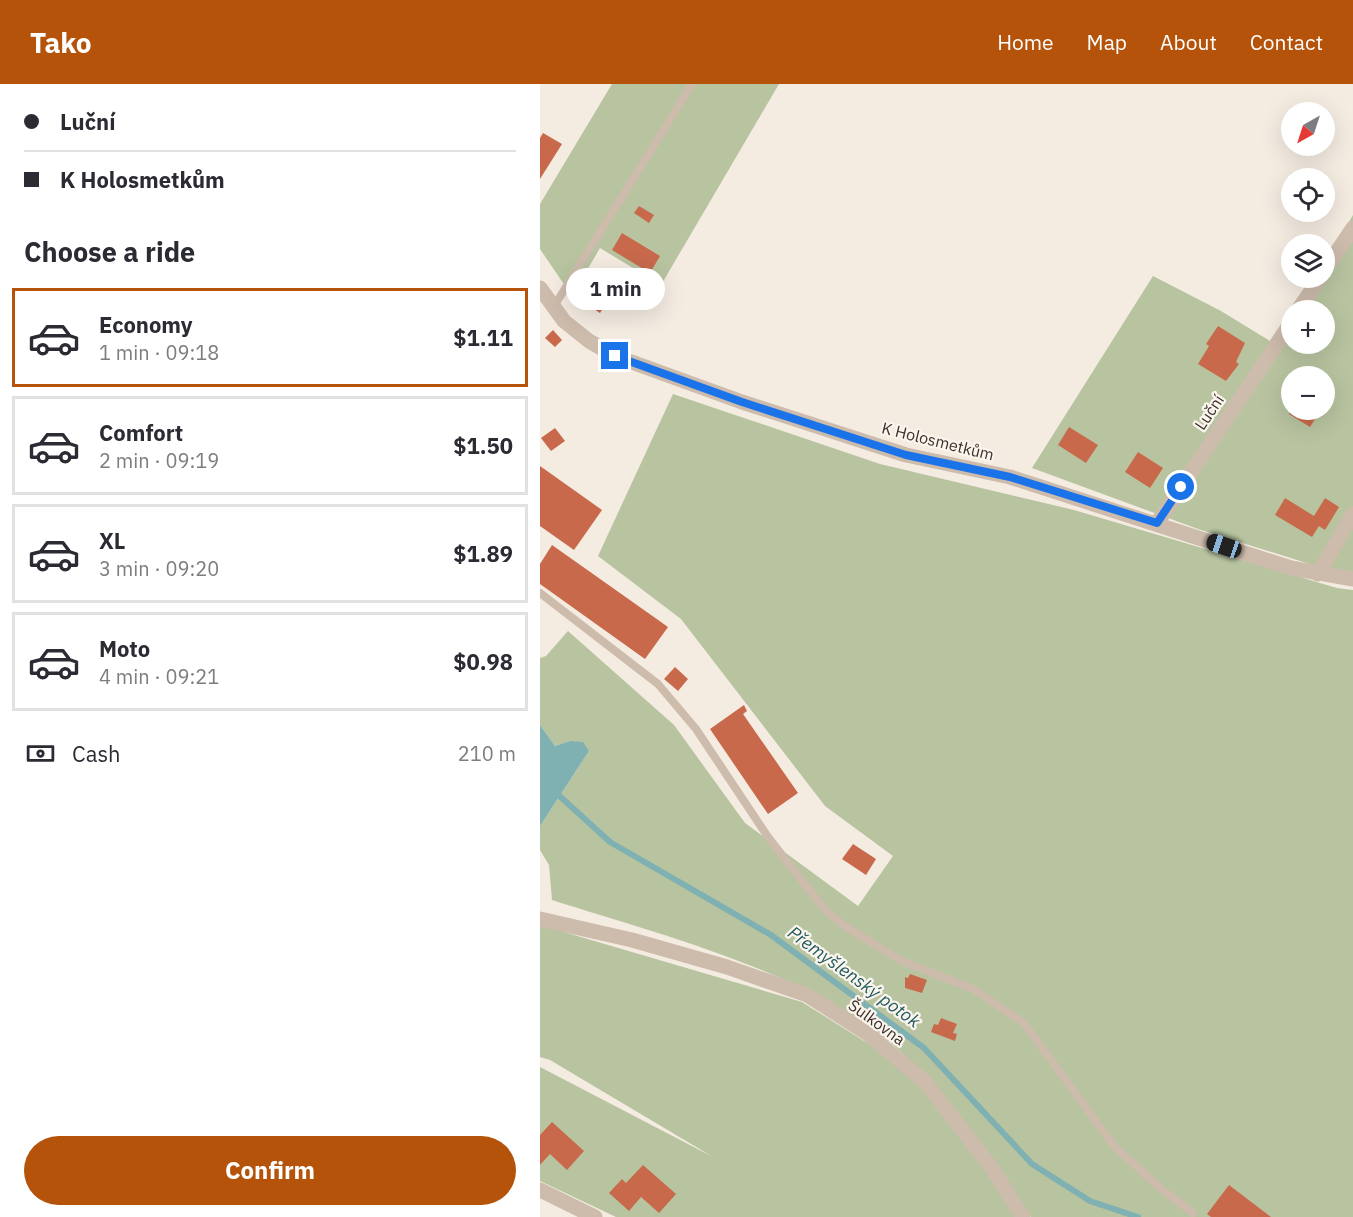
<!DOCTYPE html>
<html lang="en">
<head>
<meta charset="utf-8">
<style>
	:root { --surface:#fff; --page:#f2f2f3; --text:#2b2b33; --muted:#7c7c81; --line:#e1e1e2; --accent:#b45309 }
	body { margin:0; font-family:"IBM Plex Sans",sans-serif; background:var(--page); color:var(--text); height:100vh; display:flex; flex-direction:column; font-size:22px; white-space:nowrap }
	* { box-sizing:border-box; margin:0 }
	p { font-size:20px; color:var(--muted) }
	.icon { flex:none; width:33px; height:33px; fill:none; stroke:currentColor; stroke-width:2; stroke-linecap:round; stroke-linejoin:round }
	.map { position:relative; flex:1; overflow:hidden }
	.panel { display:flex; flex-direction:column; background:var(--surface); width:540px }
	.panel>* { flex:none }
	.top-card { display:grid; align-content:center; height:132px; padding:0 24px; background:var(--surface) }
	.needle { width:39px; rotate:219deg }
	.buttons { position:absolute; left:741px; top:18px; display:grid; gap:12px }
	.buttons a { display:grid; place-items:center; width:54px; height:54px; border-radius:50%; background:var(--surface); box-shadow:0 6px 24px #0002; font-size:30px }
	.end { position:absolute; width:27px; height:27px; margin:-14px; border:8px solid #1a73e8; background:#fff; box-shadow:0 0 0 3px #fff }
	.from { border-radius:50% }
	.bubble { position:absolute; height:42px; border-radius:21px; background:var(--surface); box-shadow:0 6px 24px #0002; font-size:20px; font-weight:800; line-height:42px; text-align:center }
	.car { position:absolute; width:18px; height:36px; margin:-18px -9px; border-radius:8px; box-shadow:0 0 4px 2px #0007; background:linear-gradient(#222 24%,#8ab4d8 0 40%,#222 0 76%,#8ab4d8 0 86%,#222 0) }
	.top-card b { display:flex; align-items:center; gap:21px; height:57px; font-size:22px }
	.top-card b+b { border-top:2px solid var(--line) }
	.top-card i { width:15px; height:15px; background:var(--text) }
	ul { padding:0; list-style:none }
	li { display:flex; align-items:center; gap:18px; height:99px; margin:0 12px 9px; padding:0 12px; border:3px solid var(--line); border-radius:0px }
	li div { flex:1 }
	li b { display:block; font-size:22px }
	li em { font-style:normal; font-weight:800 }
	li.active { border-color:var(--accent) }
	li>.icon { width:54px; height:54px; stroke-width:1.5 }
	h2 { padding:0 24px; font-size:27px; line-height:72px }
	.pay { display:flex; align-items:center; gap:15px; height:66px; padding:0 24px; font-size:22px }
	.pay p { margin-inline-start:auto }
	.button { display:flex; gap:12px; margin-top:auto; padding:12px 24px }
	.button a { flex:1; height:69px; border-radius:36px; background:var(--accent); color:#fff; font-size:24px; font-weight:800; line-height:69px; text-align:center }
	header { display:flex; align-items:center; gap:36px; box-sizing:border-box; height:84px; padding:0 30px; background:var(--accent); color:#fff }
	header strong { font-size:28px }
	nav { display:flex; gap:33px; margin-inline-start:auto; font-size:21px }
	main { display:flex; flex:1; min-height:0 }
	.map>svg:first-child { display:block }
	.green { fill:#b8c4a0; fill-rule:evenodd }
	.water { fill:#7fb0b2 }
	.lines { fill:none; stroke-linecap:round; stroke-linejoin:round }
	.stream { stroke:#7fb0b2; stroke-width:6 }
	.building { fill:#c8694b }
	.lane { stroke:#cdbbac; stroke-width:8 }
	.street { stroke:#cdbbac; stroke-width:15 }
	.route { stroke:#1a73e8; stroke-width:8 }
	.labels { text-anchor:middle; stroke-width:4.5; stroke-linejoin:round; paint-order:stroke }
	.street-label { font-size:16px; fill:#3b302b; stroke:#fbf5ee }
	.water-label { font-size:18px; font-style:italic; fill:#1f5a5e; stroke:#fbf5ee }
</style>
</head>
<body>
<header>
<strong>Tako</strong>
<nav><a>Home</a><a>Map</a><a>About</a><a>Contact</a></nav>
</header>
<main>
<section class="panel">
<div class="top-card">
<b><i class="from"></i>Luční</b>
<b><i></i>K Holosmetkům</b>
</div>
<h2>Choose a ride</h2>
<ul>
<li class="active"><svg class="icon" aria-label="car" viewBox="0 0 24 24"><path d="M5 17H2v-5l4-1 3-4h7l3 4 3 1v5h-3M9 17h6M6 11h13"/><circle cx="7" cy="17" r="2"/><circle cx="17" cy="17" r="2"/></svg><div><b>Economy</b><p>1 min · 09:18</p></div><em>$1.11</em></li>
<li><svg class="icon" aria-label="car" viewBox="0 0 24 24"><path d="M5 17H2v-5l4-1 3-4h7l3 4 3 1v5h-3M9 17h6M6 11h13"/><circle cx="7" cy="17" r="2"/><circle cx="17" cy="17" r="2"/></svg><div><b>Comfort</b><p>2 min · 09:19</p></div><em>$1.50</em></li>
<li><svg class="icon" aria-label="car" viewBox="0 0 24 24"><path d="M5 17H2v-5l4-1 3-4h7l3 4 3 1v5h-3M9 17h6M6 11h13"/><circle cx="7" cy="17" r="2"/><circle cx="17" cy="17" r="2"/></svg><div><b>XL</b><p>3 min · 09:20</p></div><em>$1.89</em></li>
<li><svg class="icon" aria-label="car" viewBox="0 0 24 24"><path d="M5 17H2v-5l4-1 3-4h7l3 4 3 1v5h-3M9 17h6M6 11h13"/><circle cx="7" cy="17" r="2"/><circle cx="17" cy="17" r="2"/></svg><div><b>Moto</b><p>4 min · 09:21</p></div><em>$0.98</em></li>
</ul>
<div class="pay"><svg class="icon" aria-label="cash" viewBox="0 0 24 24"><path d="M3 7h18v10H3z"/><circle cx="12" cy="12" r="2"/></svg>Cash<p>210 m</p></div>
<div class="button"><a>Confirm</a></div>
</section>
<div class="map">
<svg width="813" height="1133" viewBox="0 0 813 1133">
	<rect width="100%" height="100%" fill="#f4ebe1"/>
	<g class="green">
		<polygon points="72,0 239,0 121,201 60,164 32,212 0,165 0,120"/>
		<path d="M813 131V489L795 488 658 445 492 384 613 192 681 227 735 260 751 234 752 260H784V226H756ZM752 292H784V326H752Z"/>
		<path d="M133 310 340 380 534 426 797 504 813 506V1133H491L434 1057 477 1133H76L0 1097V983L173 1073 10 976 0 973V841L262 918 388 997C312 898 127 853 12 816L9 781 0 766V742L49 667 30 657 15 662 0 641V574L6 572 28 547 134 641 205 739 318 822 353 772 285 722 141 535 58 472Z"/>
	</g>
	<polygon class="water" points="0,641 15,662 30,657 43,658 49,667 0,742"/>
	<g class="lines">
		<polyline class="stream" points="13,706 70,758 231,851 384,964 492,1080 550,1117 598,1133"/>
	</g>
	<g class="building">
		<polygon points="3,49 22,60 0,95 0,54"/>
		<polygon points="99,122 114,131 109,139 94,129"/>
		<polygon points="82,149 120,172 110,189 72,166"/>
		<polygon points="55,191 76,204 60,229 40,216"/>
		<polygon points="678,242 705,259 696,278 699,280 686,297 658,280 669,262 666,260"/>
		<polygon points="13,246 22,256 15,263 5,254"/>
		<polygon points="751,326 781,326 770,343 749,330"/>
		<polygon points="529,343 558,361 546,379 518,361"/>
		<polygon points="15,344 25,357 11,367 1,354"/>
		<polygon points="598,368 623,384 610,404 585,388"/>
		<polygon points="0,382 62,426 34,466 0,442"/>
		<polygon points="745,414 774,432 785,414 799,423 785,446 779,442 772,453 735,431"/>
		<polygon points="12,461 128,543 105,575 0,500 0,480"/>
		<polygon points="135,583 148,595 138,607 124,595"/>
		<polygon points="204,621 207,627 203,630 258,709 228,730 170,645"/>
		<polygon points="313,760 336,775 326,791 302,775"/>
		<polygon points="370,890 387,896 382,909 365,904 365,893 368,894"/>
		<polygon points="401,934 417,940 413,949 417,950 415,957 391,948 394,940 398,941"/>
		<polygon points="12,1038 44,1067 27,1086 10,1070 0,1081 0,1051"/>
		<polygon points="103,1081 136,1110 119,1129 101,1113 89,1127 69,1109 82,1095 86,1099"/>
		<polygon points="689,1101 731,1133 671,1133 667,1130"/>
	</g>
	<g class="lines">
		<g class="lane">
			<polyline points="13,224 152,0"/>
			<polyline points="0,509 118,600 156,645 228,753 285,826 306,843 362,877 433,905 484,939 574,1062 619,1103 653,1129"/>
		</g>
		<g class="street">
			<polyline points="784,187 813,144"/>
			<polyline points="0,204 24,237 49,257 75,272 202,318 366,371 470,393 751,484 813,495"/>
			<polyline points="758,226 780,194"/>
			<polyline points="617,439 752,237"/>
			<polyline points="778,490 813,430"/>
			<polyline points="0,835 92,856 187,883 267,911 328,950 385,998 451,1083 483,1133"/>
			<polyline points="0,1106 55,1133"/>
		</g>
	</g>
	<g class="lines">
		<polyline class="route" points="75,272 202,318 366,371 470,393 617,439 641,403"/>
	</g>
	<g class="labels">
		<g class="street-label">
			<text transform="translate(669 328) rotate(-56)" y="6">Luční</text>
			<text transform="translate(398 357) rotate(14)" y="6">K Holosmetkům</text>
			<text transform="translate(337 938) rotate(36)" y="6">Šulkovna</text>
		</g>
		<g class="water-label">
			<text transform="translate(314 893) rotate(36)" y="6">Přemyšlenský potok</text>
		</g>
	</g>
</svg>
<div class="buttons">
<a><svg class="needle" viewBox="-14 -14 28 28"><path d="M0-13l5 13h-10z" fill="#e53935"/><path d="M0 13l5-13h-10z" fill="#7c7c81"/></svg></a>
<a><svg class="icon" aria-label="locate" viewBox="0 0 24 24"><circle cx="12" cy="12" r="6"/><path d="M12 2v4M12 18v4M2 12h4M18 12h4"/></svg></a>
<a><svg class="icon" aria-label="layers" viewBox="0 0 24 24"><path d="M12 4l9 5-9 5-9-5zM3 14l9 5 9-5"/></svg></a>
<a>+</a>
<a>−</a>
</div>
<i class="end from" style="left:641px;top:403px"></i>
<i class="end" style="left:75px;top:272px"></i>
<div class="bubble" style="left:26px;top:184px;width:99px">1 min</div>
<i class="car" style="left:684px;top:462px;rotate:289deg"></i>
</div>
</main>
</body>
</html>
